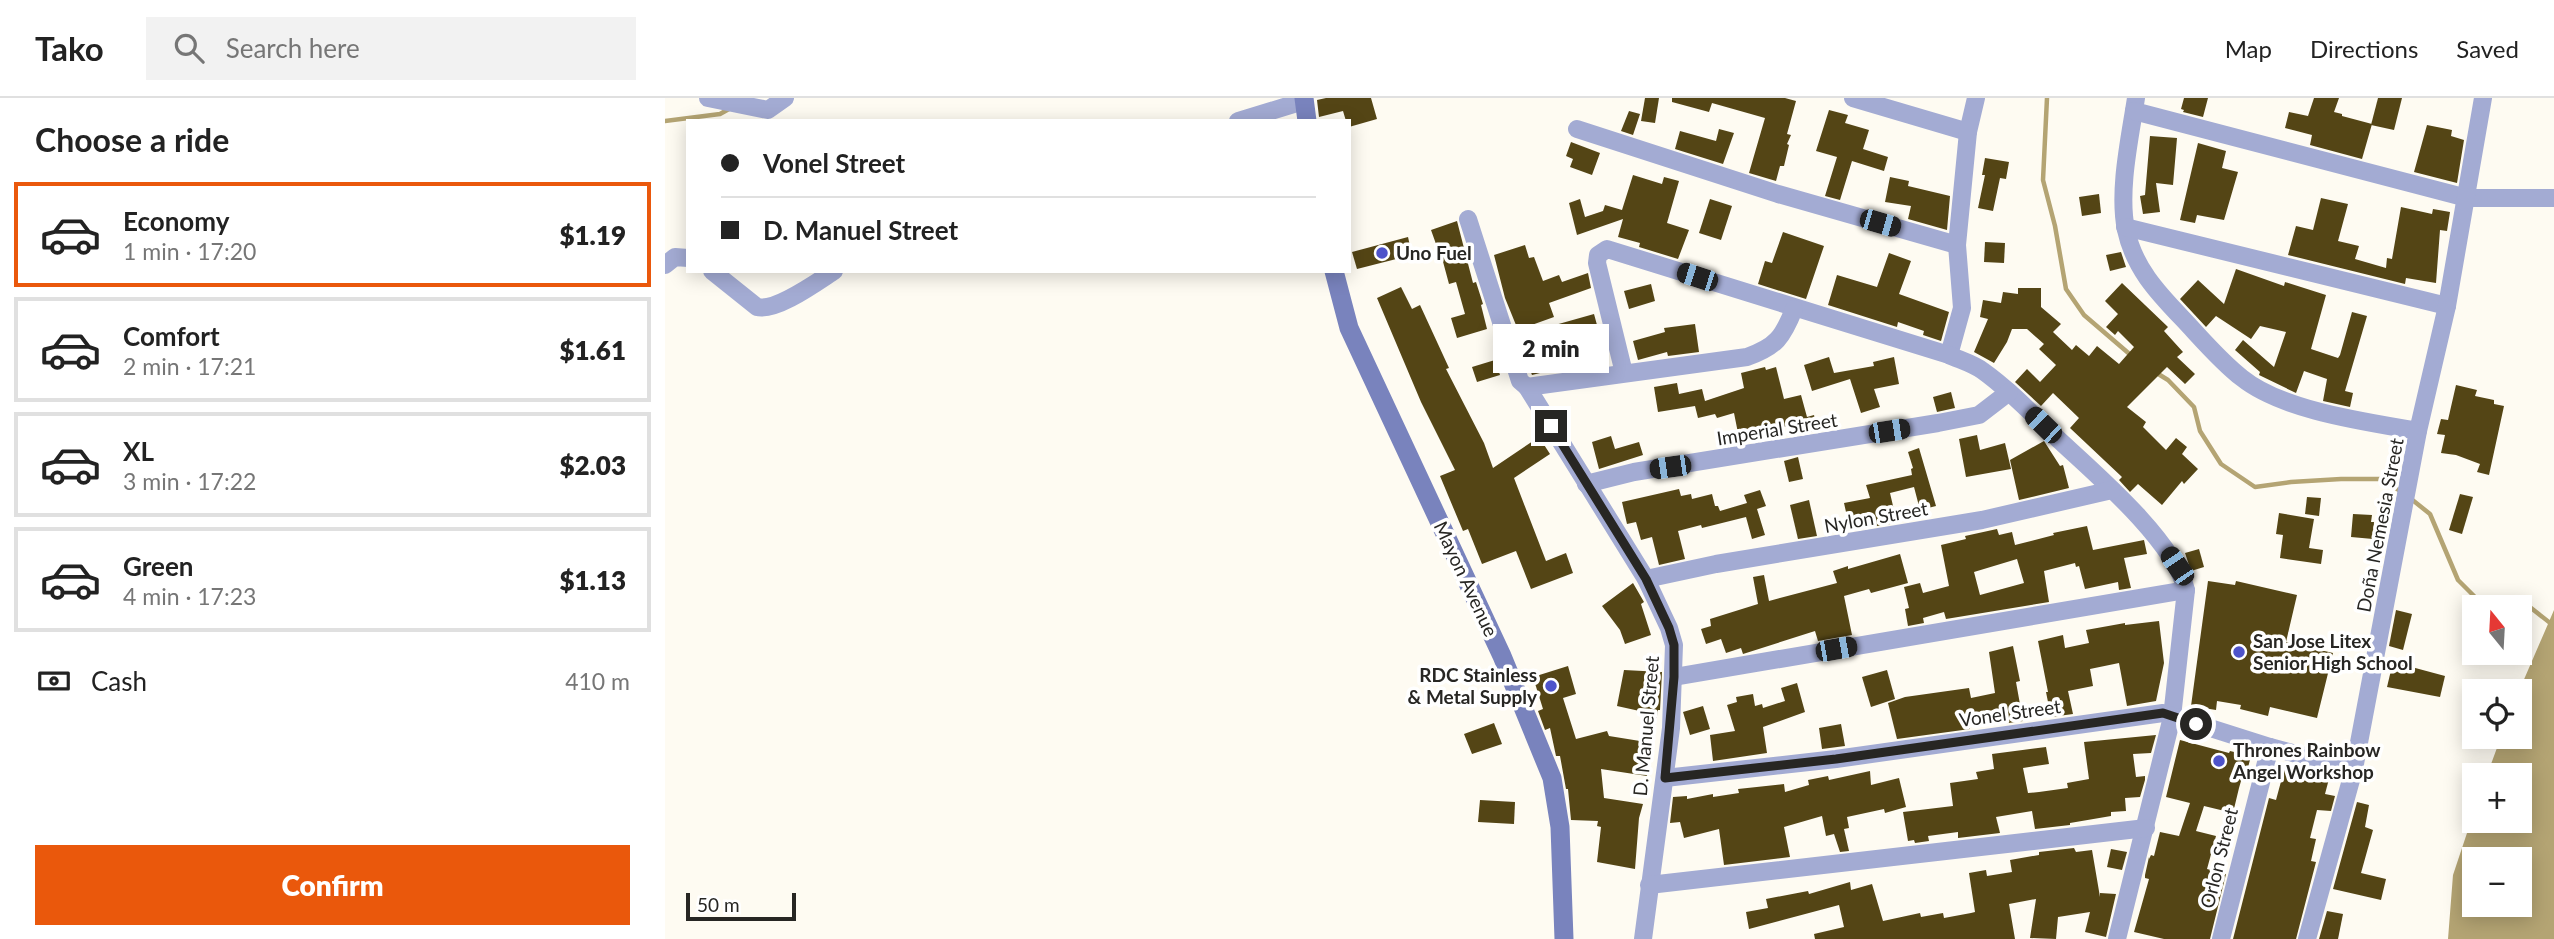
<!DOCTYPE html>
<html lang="en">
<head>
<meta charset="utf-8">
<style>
	:root { --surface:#fff; --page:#f2f2f2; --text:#222; --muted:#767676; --line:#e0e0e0; --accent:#ea580c }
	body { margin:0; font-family:Lato,sans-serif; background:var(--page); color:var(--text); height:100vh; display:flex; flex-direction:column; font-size:26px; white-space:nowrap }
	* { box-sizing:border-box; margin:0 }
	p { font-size:23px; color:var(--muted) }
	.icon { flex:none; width:38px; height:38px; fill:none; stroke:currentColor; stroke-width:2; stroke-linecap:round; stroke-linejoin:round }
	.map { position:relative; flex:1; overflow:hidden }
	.sheet { display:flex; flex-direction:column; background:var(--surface); width:665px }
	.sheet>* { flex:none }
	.banner { position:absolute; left:21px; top:21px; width:665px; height:154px; border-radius:0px; box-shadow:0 4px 18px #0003; display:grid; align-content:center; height:154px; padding:0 35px; background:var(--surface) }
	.needle { width:46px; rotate:342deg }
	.controls { position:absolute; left:1797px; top:497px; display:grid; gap:14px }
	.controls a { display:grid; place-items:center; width:70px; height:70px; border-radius:0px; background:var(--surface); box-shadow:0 4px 18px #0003; font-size:35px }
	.scale { position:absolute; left:21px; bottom:18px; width:110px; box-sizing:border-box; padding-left:7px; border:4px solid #272623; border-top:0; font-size:19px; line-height:24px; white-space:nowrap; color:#272623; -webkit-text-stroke:5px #fff; paint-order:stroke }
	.end { position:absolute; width:32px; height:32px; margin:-16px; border:9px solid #272623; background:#fff; box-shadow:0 0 0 4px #fff }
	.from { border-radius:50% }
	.bubble { position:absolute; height:49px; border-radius:0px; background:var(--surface); box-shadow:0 4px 18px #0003; font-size:23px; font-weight:800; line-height:49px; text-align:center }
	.car { position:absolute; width:21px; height:42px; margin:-21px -10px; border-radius:9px; box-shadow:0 0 5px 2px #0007; background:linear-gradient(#222 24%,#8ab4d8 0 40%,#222 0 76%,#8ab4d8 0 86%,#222 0) }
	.banner b { display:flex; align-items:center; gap:24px; height:66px; font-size:26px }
	.banner b+b { border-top:2px solid var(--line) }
	.banner i { width:18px; height:18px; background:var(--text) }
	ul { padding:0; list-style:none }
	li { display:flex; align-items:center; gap:21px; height:105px; margin:0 14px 10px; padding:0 21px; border:4px solid var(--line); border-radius:0px }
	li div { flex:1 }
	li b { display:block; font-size:26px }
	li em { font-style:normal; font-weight:800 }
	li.current { border-color:var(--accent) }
	li>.icon { width:63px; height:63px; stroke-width:1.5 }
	h2 { padding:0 35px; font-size:32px; line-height:84px }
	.pay { display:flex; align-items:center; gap:18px; height:77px; padding:0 35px; font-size:26px }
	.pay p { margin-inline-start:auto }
	.cta { display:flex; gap:14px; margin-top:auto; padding:14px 35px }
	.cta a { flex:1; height:80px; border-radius:0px; background:var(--accent); color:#fff; font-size:28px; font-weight:800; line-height:80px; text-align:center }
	header { display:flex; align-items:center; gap:42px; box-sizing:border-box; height:98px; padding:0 35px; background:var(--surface); border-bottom:2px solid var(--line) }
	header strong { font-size:33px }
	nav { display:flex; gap:38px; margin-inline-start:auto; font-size:24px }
	.search { width:490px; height:63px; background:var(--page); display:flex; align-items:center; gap:18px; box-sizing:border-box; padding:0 24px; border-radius:0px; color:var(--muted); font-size:26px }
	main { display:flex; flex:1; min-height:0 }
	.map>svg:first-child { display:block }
	.water { fill:#b4a473; fill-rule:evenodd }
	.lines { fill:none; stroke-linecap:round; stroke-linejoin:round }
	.stream { stroke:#b4a473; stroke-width:4.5 }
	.building { fill:#544515; fill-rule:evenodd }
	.minor { stroke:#a3abd3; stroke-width:18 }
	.secondary { stroke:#7983bd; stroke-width:19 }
	.route { stroke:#272623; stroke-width:9 }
	.poi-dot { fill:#4e53ca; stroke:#fff; stroke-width:2.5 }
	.labels { text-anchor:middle; stroke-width:7; stroke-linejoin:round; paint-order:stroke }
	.poi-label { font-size:19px; font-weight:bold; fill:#272623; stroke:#fff; text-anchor:start }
	.street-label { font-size:19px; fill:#272623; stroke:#fff }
</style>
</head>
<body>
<header>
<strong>Tako</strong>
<div class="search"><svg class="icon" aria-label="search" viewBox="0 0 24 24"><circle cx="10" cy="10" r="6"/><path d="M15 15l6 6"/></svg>Search here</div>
<nav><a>Map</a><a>Directions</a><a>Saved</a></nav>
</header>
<main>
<section class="sheet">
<h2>Choose a ride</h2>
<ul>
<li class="current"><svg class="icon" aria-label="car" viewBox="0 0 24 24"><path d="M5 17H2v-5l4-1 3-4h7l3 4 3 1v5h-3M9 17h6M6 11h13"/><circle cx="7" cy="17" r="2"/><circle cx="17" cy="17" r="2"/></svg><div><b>Economy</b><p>1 min · 17:20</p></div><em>$1.19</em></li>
<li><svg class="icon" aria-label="car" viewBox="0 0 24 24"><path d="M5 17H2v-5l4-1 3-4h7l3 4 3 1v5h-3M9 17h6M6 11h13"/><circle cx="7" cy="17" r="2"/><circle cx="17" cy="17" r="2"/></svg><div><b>Comfort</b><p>2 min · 17:21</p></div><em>$1.61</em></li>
<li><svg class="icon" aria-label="car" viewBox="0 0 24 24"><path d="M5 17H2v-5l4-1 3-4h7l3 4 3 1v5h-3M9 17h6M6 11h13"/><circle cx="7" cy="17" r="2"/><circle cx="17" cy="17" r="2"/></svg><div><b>XL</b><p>3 min · 17:22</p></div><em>$2.03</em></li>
<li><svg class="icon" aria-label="car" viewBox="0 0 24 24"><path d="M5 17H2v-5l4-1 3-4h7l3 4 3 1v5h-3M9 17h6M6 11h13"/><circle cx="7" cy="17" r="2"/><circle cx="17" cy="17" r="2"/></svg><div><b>Green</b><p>4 min · 17:23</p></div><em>$1.13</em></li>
</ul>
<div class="pay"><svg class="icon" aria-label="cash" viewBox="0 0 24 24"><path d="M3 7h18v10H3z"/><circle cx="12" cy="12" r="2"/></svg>Cash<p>410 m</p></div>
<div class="cta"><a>Confirm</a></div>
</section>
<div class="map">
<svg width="1889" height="841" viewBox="0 0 1889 841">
	<rect width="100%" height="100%" fill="#fefbf2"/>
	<path class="water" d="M1889 512V841H1783L1788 777 1809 714 1810 723H1855V677H1822L1836 639H1855L1854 593ZM1810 761H1855V807H1810Z"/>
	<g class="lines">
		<g class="stream">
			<polyline points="1382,0 1378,82 1390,128 1401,191 1419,217 1468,259"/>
			<polyline points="0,23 55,16 64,11"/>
			<polyline points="1490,274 1503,282 1529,309 1535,333 1556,366 1590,389 1626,384 1676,381 1717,381 1738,395"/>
			<polyline points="1745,400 1765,416 1793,482 1820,509"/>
			<polyline points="1842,509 1861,506 1889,528"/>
		</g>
	</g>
	<g class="building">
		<polygon points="661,0 706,0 712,21 684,29 684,23 681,23 678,13 654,19 652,2"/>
		<polygon points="980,0 994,0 990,25 976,23"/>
		<polygon points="1007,0 1120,0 1131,3 1122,36 1126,37 1122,46 1124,47 1119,68 1115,68 1111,83 1084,75 1100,20 1047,5 1044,14 1007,4"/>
		<polygon points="1519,0 1543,0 1538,19 1518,14 1519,12 1516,11"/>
		<polygon points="1649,0 1674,0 1669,14 1677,16 1677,18 1707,26 1697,61 1645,47 1647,37 1620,30 1624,14 1643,18"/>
		<polygon points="1713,0 1737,0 1729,32 1706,27"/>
		<polygon points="1164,12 1183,17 1180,25 1204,32 1198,51 1223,59 1219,73 1187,63 1175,102 1160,98 1172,59 1151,53"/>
		<polygon points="964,13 975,16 968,37 956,33"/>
		<polygon points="1762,27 1787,32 1786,38 1799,42 1792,85 1749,74"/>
		<polygon points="1054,31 1069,35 1058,66 1010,51 1015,33 1051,43"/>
		<polygon points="1485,38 1512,40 1508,87 1491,85 1495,114 1478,116 1475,98 1480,97"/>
		<polygon points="906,44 935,55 927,77 905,69 908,61 901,58"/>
		<polygon points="1533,45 1561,53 1557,70 1573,74 1559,122 1532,117 1530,125 1515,122"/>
		<polygon points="1320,60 1344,64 1341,81 1335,80 1328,113 1313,110 1320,77 1317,77"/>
		<polygon points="968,77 997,86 999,79 1014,83 1002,125 1024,132 1013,161 974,149 975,145 953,139 958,121 912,137 904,105 915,101 920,119 938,113 940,107 957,112"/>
		<polygon points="1225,79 1244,83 1243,88 1285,98 1282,132 1243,121 1246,108 1220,104"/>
		<polygon points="1434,96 1436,115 1417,118 1414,99"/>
		<polygon points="1656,100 1683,106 1673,143 1694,148 1690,161 1721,170 1722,160 1727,161 1736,109 1767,116 1768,111 1785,114 1782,133 1775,132 1771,185 1741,180 1740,186 1623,157 1631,128 1648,132"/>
		<polygon points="1045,101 1067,108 1056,142 1034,135"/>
		<polygon points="792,123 808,185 811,184 818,206 816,207 822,231 792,240 786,220 800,216 791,184 784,186 773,145 771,146 766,132"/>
		<polygon points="1118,134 1159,148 1141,201 1093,186 1100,163 1107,165"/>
		<polygon points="743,139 747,157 692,171 687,154"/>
		<polygon points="1320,144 1340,145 1339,165 1319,164"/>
		<polygon points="860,147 864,160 869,159 878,183 894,177 897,184 923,175 926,190 884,205 889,219 853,232 840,200 829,157"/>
		<polygon points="1456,154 1461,169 1445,173 1441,157"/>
		<polygon points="1224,155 1246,163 1234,196 1284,214 1276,243 1258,237 1259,233 1233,224 1232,229 1163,207 1172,177 1212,189"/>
		<polygon points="1571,171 1619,188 1620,184 1661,197 1646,251 1673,260 1675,257 1687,214 1702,218 1680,293 1688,295 1685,309 1658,303 1662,281 1639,273 1631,295 1594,277 1595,274 1570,252 1578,242 1609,269 1621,234 1595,228 1586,241 1551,218 1541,229 1515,201 1533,182 1559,206"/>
		<polygon points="1457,185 1503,229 1499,233 1518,254 1512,259 1530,276 1520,286 1502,269 1462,309 1481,324 1478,329 1501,352 1511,340 1522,349 1517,356 1533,371 1519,386 1517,383 1497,407 1473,386 1465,394 1454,382 1457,379 1405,330 1414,320 1388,295 1376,308 1350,284 1362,271 1375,284 1391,267 1374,251 1379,246 1362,231 1347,231 1342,244 1329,265 1309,254 1323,221 1315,219 1318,202 1336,205 1338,194 1353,196 1353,190 1376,190 1376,209 1396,226 1388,234 1407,252 1411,247 1424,258 1432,248 1454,266 1469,249 1453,233 1450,237 1441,229 1453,216 1440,203"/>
		<polygon points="986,186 990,203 964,211 959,193"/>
		<polygon points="736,189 747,211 755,207 784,270 781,271 819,345 828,370 874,339 885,356 849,380 881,463 901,455 908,475 866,491 851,453 817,466 803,431 798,433 775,378 790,372 756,304 712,200"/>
		<polygon points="929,216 935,238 933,238 941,266 887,274 887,272 867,277 862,264 883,257 881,252 896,249 890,227"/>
		<polygon points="1030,226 1034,254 1003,258 1002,254 973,262 968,243 1000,234 999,230"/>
		<polygon points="1164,259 1169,275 1209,268 1208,264 1229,259 1234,286 1209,291 1215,309 1196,315 1185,281 1147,293 1139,267"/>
		<polygon points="830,262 835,277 812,284 807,269"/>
		<polygon points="1100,269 1101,272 1111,269 1119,301 1136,297 1142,319 1149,317 1153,333 1138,335 1135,325 1098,334 1100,341 1075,345 1069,315 1052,320 1050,316 1033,320 1030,308 993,314 989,289 1012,285 1014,296 1037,291 1040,303 1079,290 1076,275"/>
		<polygon points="1791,287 1812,292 1810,298 1829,302 1829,306 1839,308 1824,377 1812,374 1815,366 1791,357 1776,355 1780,337 1772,336 1776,321 1783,322"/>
		<polygon points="1286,294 1290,310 1272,314 1268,299"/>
		<polygon points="1312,337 1315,352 1340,345 1346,371 1301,379 1294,341"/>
		<polygon points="946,338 950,351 974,344 978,357 934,371 927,344"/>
		<polygon points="1379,343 1395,368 1398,367 1404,390 1354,402 1345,362"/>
		<polygon points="1254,350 1271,408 1255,412 1249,389 1225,395 1232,425 1185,432 1179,405 1205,400 1201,387 1247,377 1246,371 1248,370 1243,354"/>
		<polygon points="1133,359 1138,381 1124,384 1119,363"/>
		<polygon points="1014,391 1016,398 1026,396 1027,401 1047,396 1050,408 1053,408 1055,413 1082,405 1079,397 1095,392 1101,408 1092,411 1100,437 1087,441 1081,419 1037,430 1036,427 1013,433 1020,461 994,467 987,439 976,442 971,424 962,426 957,404"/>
		<polygon points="1795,396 1808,399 1797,436 1784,432"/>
		<polygon points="1642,399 1656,400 1654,418 1640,416"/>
		<polygon points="1144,402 1152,438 1133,441 1125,407"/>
		<polygon points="1614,415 1649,421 1644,450 1658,452 1656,466 1615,460 1618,437 1611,436"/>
		<polygon points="1688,416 1707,417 1706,424 1709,424 1708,441 1686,439"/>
		<path d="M1422 428 1428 452 1479 442 1482 456 1459 460 1466 490 1454 492 1453 484 1420 491 1414 468 1411 469 1410 465 1379 473 1384 504 1281 521 1279 514 1258 520 1259 525 1243 528 1240 511 1244 510 1239 489 1255 485 1258 495 1284 488 1276 447 1301 441 1300 438 1332 431 1334 437 1347 434 1350 447 1389 437 1388 435ZM1352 461 1359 485 1315 497 1309 474Z"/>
		<polygon points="1534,451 1539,469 1526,473 1520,455"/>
		<polygon points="1235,456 1243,485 1206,495 1204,491 1179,498 1187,537 1153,543 1150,533 1078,556 1076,550 1061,555 1056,541 1041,546 1036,531 1046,528 1045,521 1093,506 1088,479 1099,477 1104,503 1172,485 1168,473 1183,468 1183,471"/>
		<polygon points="1543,483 1570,487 1571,483 1632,497 1621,544 1668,555 1652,620 1605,609 1603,618 1575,611 1576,607 1552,603 1551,612 1526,608"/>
		<polygon points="968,485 979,504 976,506 986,537 960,546 955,532 937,508"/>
		<polygon points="1731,512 1747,516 1738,552 1724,548"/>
		<polygon points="1494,523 1499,565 1491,603 1462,608 1454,565 1425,571 1428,588 1403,593 1408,616 1386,619 1381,594 1383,594 1373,543 1398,537 1400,550 1424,545 1421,532 1460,525 1460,527"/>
		<polygon points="1348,548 1355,583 1351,584 1358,623 1336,626 1333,611 1303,618 1305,631 1232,641 1223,605 1240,599 1304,590 1306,600 1330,595 1324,554"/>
		<polygon points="1728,564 1780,578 1775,599 1722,589"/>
		<polygon points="903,568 911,596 898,600 911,641 942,633 944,638 975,643 979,614 952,608 959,572 997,574 995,612 993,612 982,678 936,671 939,700 978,706 974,720 970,771 932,764 936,729 932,728 933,723 906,722 903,691 901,691 895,658 891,658 885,630 880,632 873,613 878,611 868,579"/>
		<polygon points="1222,572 1230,601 1206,609 1197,579"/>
		<polygon points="1132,585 1140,614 1098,629 1102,655 1048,663 1045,637 1070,633 1062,607 1072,604 1071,599 1088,596 1090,608 1097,606 1098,610 1120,603 1116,590"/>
		<polygon points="1038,608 1045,631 1025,637 1018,614"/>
		<polygon points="829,625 837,646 807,656 799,636"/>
		<polygon points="1176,626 1180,648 1157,651 1154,630"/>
		<polygon points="1491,637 1486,655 1468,656 1471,679 1480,678 1480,682 1475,699 1460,700 1461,713 1446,714 1446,718 1405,725 1405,727 1370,731 1367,713 1331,719 1335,735 1293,740 1293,734 1263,738 1264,743 1250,745 1249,742 1243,743 1238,714 1288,708 1285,685 1313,681 1311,674 1329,671 1327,656 1381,649 1384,666 1358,670 1363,695 1374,694 1403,690 1402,685 1424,681 1419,644"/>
		<polygon points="1515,642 1564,655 1565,653 1586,658 1581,677 1578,676 1574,690 1568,715 1539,708 1531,733 1551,738 1542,771 1561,776 1545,841 1499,841 1469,834 1484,781 1480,780 1480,777 1484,759 1484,761 1486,757 1489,758 1495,734 1514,738 1525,705 1501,699"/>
		<polygon points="1621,665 1665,677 1660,696 1670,698 1666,713 1652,712 1645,740 1651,741 1646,763 1651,764 1631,841 1568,841 1604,700 1611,702"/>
		<polygon points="1205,673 1206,687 1234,680 1241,709 1220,715 1219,711 1182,719 1184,730 1179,731 1184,753 1175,754 1169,736 1161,738 1157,718 1119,729 1125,759 1059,767 1054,731 1019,740 1015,724 1005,725 1008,699 1022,698 1022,701 1048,696 1048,699 1074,695 1073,691 1119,686 1120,694 1144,687 1143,682 1163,678 1164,682"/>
		<polygon points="815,702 850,704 849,726 813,724"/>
		<polygon points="1692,704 1704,707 1700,729 1708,732 1696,775 1721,781 1716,802 1668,791"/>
		<polygon points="1409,750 1411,754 1427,752 1435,799 1435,795 1451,796 1441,839 1420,834 1425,814 1393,819 1391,841 1365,840 1371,801 1344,806 1350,841 1150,841 1149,836 1179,829 1174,807 1084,831 1081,814 1103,810 1101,801 1143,793 1144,796 1185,784 1186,792 1207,786 1218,823 1255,815 1256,819 1278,815 1279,820 1306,815 1310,814 1304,775 1321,772 1322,778 1347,774 1345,762 1374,757 1374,754"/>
		<polygon points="1446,751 1462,754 1457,772 1442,769"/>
		<polygon points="1662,813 1678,816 1673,841 1654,841"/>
	</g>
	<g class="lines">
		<g class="minor">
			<polyline points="43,0 103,12 120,0"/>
			<polyline points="1188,0 1303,34"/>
			<path d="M1471 0C1465 40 1453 92 1461 132 1469 169 1491 193 1517 220 1536 240 1555 263 1577 280 1618 313 1702 324 1753 333"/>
			<polyline points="1469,13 1802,100 1889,100"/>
			<polyline points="573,23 639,3"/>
			<polyline points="912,31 1113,96 1292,147"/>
			<polyline points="803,121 855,283 862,289 981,481 1004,530 1009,547 1006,630 978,841"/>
			<polyline points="1460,129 1782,208"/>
			<polyline points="0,167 10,159 23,160"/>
			<path d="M47 173 92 209C111 214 152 184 169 173"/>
			<polyline points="1284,257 1297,210 1292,147 1303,34 1311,0"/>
			<path d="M959 275 932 165 933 157 942 151 1284 257C1295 262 1309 266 1318 273 1346 293 1370 319 1394 342 1431 376 1510 444 1521 492L1507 619 1452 841"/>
			<path d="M862 289 1082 259C1111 249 1118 239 1129 211"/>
			<polyline points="921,386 969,374 1273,325 1314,317 1344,294"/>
			<polyline points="981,481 1051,466 1317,422 1447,392"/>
			<polyline points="1009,579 1521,492"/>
			<polyline points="1000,680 1171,661 1498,615 1605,649 1689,671"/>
			<polyline points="984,787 1481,730"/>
			<polyline points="1556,841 1605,649"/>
			<polyline points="1642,841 1689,671 1753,333 1782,208 1818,0"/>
		</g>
		<g class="secondary">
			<polyline points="639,0 642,23"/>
			<polyline points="669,173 684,230 837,558 887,680 895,729 899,841"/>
		</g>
	</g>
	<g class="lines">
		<polyline class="route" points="886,328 981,481 1004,530 1009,547 1009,579 1000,680 1171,661 1498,615 1531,626"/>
	</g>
	<g class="poi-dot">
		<circle cx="717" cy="155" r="7"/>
		<circle cx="1574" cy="554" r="7"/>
		<circle cx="886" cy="588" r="7"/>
		<circle cx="1554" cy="663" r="7"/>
	</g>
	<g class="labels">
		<g class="poi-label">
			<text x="731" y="162">Uno Fuel</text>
			<text x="1588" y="550">San Jose Litex<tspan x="1588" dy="22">Senior High School</tspan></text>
			<text x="872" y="584" text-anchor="end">RDC Stainless<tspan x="872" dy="22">&amp; Metal Supply</tspan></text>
			<text x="1568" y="659">Thrones Rainbow<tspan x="1568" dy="22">Angel Workshop</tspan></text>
		</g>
		<g class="street-label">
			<text transform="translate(1112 331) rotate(-9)" y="7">Imperial Street</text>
			<text transform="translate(1211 419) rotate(-10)" y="7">Nylon Street</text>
			<text transform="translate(1715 427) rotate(-79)" y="7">Doña Nemesia Street</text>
			<text transform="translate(801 481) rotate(65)" y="7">Mayon Avenue</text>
			<text transform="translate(1345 615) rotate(-8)" y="7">Vonel Street</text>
			<text transform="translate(981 628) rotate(-85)" y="7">D. Manuel Street</text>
			<text transform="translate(1554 760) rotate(-76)" y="7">Orlon Street</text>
		</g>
	</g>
</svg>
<div class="controls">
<a><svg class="needle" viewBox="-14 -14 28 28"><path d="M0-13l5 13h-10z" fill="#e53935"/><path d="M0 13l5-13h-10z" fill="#767676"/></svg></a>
<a><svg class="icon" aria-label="locate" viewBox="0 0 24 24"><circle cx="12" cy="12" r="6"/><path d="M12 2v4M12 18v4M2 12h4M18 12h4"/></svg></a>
<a>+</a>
<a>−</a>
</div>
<div class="scale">50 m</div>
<i class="end from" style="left:1531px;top:626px"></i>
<i class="end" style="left:886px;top:328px"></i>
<div class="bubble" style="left:828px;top:226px;width:116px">2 min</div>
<i class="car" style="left:1215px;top:125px;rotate:106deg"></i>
<i class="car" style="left:1032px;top:179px;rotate:288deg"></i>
<i class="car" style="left:1378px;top:327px;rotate:314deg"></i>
<i class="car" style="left:1224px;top:333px;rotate:81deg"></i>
<i class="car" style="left:1005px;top:369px;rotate:262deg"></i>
<i class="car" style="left:1512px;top:468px;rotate:326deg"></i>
<i class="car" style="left:1171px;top:551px;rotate:80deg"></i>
<div class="banner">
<b><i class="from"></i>Vonel Street</b>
<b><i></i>D. Manuel Street</b>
</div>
</div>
</main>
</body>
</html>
